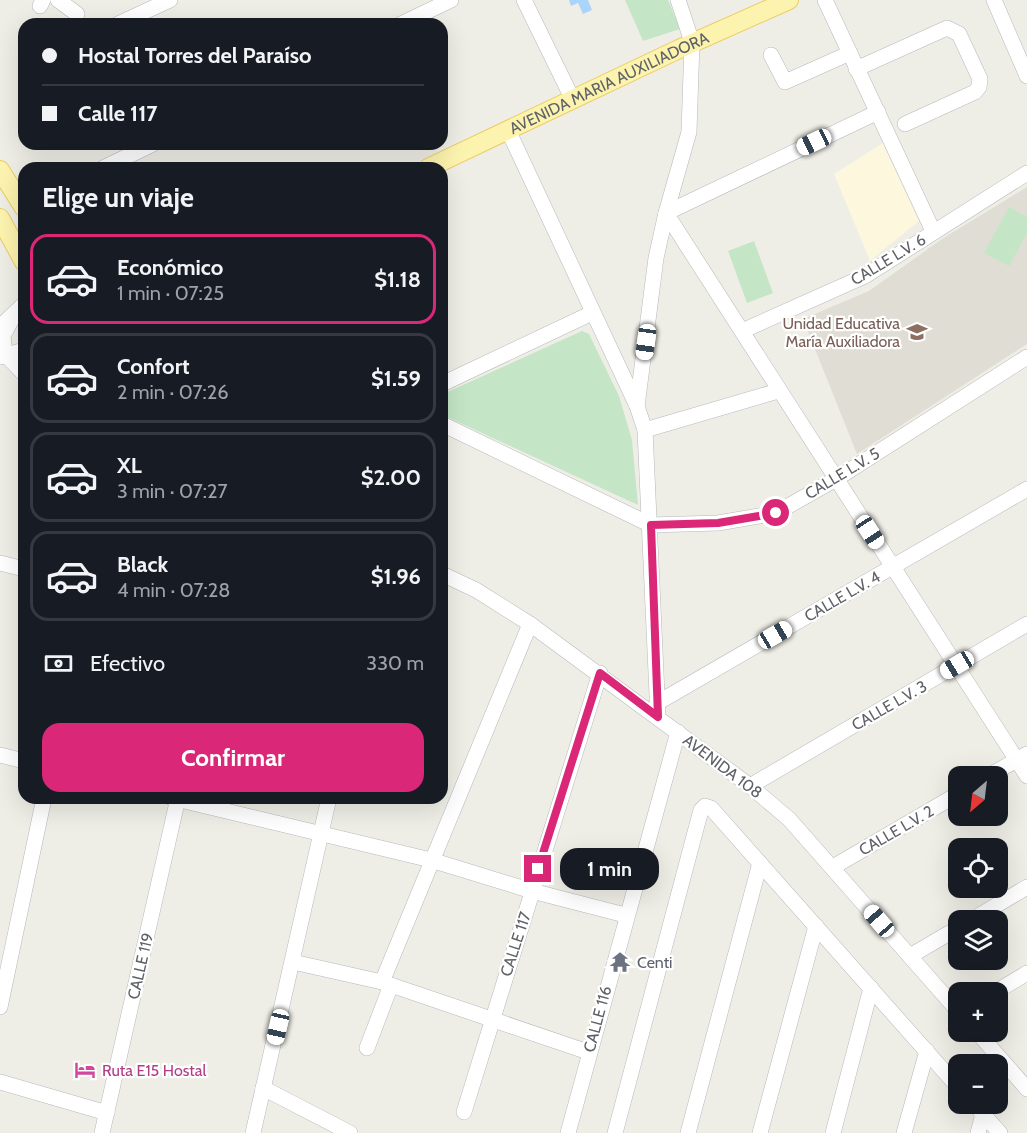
<!DOCTYPE html>
<html lang="es">
<head>
<meta charset="utf-8">
<style>
	:root { --surface:#171b24; --page:#20242c; --text:#f1f3f6; --muted:#9ea1a6; --line:#363941; --accent:#db2777 }
	body { margin:0; font-family:Cabin,sans-serif; background:var(--page); color:var(--text); height:100vh; display:flex; flex-direction:column; font-size:22px; white-space:nowrap }
	* { box-sizing:border-box; margin:0 }
	p { font-size:20px; color:var(--muted) }
	.icon { flex:none; width:33px; height:33px; fill:none; stroke:currentColor; stroke-width:2; stroke-linecap:round; stroke-linejoin:round }
	.map { position:relative; flex:1; overflow:hidden }
	.panel { position:absolute; left:18px; top:162px; width:430px; height:642px; display:flex; flex-direction:column; background:var(--surface); border-radius:18px; box-shadow:0 6px 24px #0002 }
	.panel>* { flex:none }
	.top-card { position:absolute; left:18px; top:18px; width:430px; height:132px; border-radius:18px; box-shadow:0 6px 24px #0002; display:grid; align-content:center; height:132px; padding:0 24px; background:var(--surface) }
	.needle { width:39px; rotate:208deg }
	.tools { position:absolute; left:948px; top:766px; display:grid; gap:12px }
	.tools a { display:grid; place-items:center; width:60px; height:60px; border-radius:12px; background:var(--surface); box-shadow:0 6px 24px #0002; font-size:30px }
	.end { position:absolute; width:27px; height:27px; margin:-14px; border:8px solid #db2777; background:#fff; box-shadow:0 0 0 3px #fff }
	.from { border-radius:50% }
	.bubble { position:absolute; height:42px; border-radius:18px; background:var(--surface); box-shadow:0 6px 24px #0002; font-size:20px; font-weight:700; line-height:42px; text-align:center }
	.car { position:absolute; width:18px; height:36px; margin:-18px -9px; border-radius:8px; box-shadow:0 0 4px 2px #0007; background:linear-gradient(#fff 24%,#345 0 40%,#fff 0 76%,#345 0 86%,#fff 0) }
	.top-card b { display:flex; align-items:center; gap:21px; height:57px; font-size:22px }
	.top-card b+b { border-top:2px solid var(--line) }
	.top-card i { width:15px; height:15px; background:var(--text) }
	ul { padding:0; list-style:none }
	li { display:flex; align-items:center; gap:18px; height:90px; margin:0 12px 9px; padding:0 12px; border:3px solid var(--line); border-radius:18px }
	li div { flex:1 }
	li b { display:block; font-size:22px }
	li em { font-style:normal; font-weight:700 }
	li.selected { border-color:var(--accent) }
	li>.icon { width:54px; height:54px; stroke-width:1.5 }
	h2 { padding:0 24px; font-size:27px; line-height:72px }
	.pay { display:flex; align-items:center; gap:15px; height:66px; padding:0 24px; font-size:22px }
	.pay p { margin-inline-start:auto }
	.primary-button { display:flex; gap:12px; margin-top:auto; padding:12px 24px }
	.primary-button a { flex:1; height:69px; border-radius:18px; background:var(--accent); color:#fff; font-size:24px; font-weight:700; line-height:69px; text-align:center }
	.map>svg:first-child { display:block }
	.commercial { fill:#fdf7de }
	.education { fill:#dfddd4 }
	.green { fill:#c4e6c6 }
	.water { fill:#aad4fc }
	.lines { fill:none; stroke-linecap:round; stroke-linejoin:round }
	.minor-casing { stroke:#b6b8bc; stroke-width:16 }
	.major-casing { stroke:#eccc63; stroke-width:20 }
	.minor { stroke:#fff; stroke-width:15 }
	.major { stroke:#fcf3af; stroke-width:18 }
	.route { stroke:#db2777; stroke-width:8 }
	.labels { text-anchor:middle; stroke-width:4.5; stroke-linejoin:round; paint-order:stroke }
	.street-label { font-size:16px; fill:#5e6166; stroke:#fff }
	.education-label { font-size:16px; fill:#785e54; stroke:#fff; text-anchor:end }
	.worship-label { font-size:16px; fill:#5b616d; stroke:#fff; text-anchor:start }
	.hotel-label { font-size:16px; fill:#b23c85; stroke:#fff; text-anchor:start }
</style>
</head>
<body>
<div class="map">
<svg width="1027" height="1133" viewBox="0 0 1027 1133">
	<rect width="100%" height="100%" fill="#efeee6"/>
	<polygon class="commercial" points="883,143 919,221 870,261 834,174"/>
	<polygon class="education" points="1027,187 1027,344 857,454 803,319 869,291 942,239"/>
	<g class="green">
		<polygon points="625,0 668,0 680,29 643,41"/>
		<polygon points="1009,207 1027,217 1027,233 1009,266 984,253"/>
		<polygon points="754,241 773,293 747,303 728,251"/>
		<polygon points="582,331 589,334 619,396 632,440 638,505 443,415 443,394"/>
	</g>
	<polygon class="water" points="569,0 588,0 592,10 583,14 578,3 571,6"/>
	<g class="lines">
		<g class="minor-casing">
			<g id="minor">
				<polyline points="58,0 77,14"/>
				<polyline points="524,0 572,98"/>
				<polyline points="825,0 933,231"/>
				<polyline points="994,0 1027,76"/>
				<polyline points="40,6 43,0"/>
				<polyline points="118,24 170,0"/>
				<polyline points="401,24 451,0"/>
				<polyline points="771,55 785,82 850,53"/>
				<polyline points="856,69 947,28 959,34 980,79 979,87 975,92 905,124"/>
				<polyline points="878,112 666,213 1027,776"/>
				<polyline points="508,130 637,406"/>
				<polyline points="103,168 153,144"/>
				<polyline points="5,322 24,304"/>
				<polyline points="742,331 865,276 1027,173"/>
				<polyline points="0,353 5,354 24,374"/>
				<polyline points="5,354 3,336 13,317"/>
				<polyline points="0,357 24,350"/>
				<polyline points="442,384 592,313"/>
				<polyline points="442,424 651,525 718,523 776,513 836,479 1027,357"/>
				<polyline points="645,430 778,391"/>
				<polyline points="0,563 24,569"/>
				<polyline points="442,574 476,590 530,624 750,786 789,819 958,1011"/>
				<polyline points="657,703 1027,489"/>
				<polyline points="658,717 645,430 637,406 656,258 666,213 689,132 692,42 678,0"/>
				<polyline points="0,755 24,761"/>
				<polyline points="987,777 1027,754"/>
				<polyline points="750,786 1027,624"/>
				<polyline points="172,798 431,860 532,891 625,915"/>
				<polyline points="833,867 958,794"/>
				<polyline points="970,921 1027,887"/>
				<polyline points="910,956 958,928"/>
				<polyline points="293,962 382,982 588,1052"/>
				<polyline points="382,982 530,624"/>
				<polyline points="994,993 1027,973"/>
				<polyline points="0,1007 44,798"/>
				<polyline points="977,1032 1027,1089"/>
				<polyline points="367,1048 391,985"/>
				<polyline points="0,1082 107,1113"/>
				<polyline points="263,1088 350,1133"/>
				<polyline points="974,1104 1000,1133"/>
				<polyline points="464,1112 600,673"/>
				<polyline points="102,1133 178,798"/>
				<polyline points="253,1133 329,798"/>
				<polyline points="568,1133 678,732"/>
				<polyline points="615,1133 701,810 705,806 711,808 958,1087"/>
				<polyline points="688,1133 760,863"/>
				<polyline points="760,1133 816,926"/>
				<polyline points="833,1133 871,988"/>
				<polyline points="904,1133 927,1051"/>
				<polyline points="978,1133 983,1114"/>
			</g>
		</g>
		<g class="major-casing">
			<g id="major">
				<path id="s1" d="M428 168 679 49 789 0"/>
				<polyline points="0,170 24,208"/>
				<polyline points="0,218 24,262"/>
			</g>
		</g>
		<use href="#minor" class="minor"/>
		<use href="#major" class="major"/>
	</g>
	<g class="lines">
		<polyline class="route" points="538,869 600,673 658,717 651,525 718,523 776,513"/>
	</g>
	<defs>
		<g id="school-bare" transform="scale(1.62)"><path d="M0-5L7-2L0 1L-7-2ZM-4 1L0 2.5L4 1V4Q0 6-4 4Z" fill="#8d6e63" stroke="#fff" stroke-width="2.5" paint-order="stroke"/></g>
		<g id="temple-bare" transform="scale(1.62)"><path d="M0-6L5-2H3V0L6.5 2.5H4V6H1.5V3h-3V6H-4V2.5H-6.5L-3 0V-2H-5Z" fill="#6b7280" stroke="#fff" stroke-width="2.5" paint-order="stroke"/></g>
		<g id="hotel-bare" transform="scale(1.62)"><path d="M-6-4.5h1.5V1H6V5H4.5V3h-9V5H-6ZM-4 0a1.8 1.8 0 1 1 3.6 0ZM.5 0V-2.5h3Q6-2.5 6 0Z" fill="#d1479c" stroke="#fff" stroke-width="2.5" paint-order="stroke"/></g>
	</defs>
	<g fill-rule="evenodd">
		<use href="#school-bare" x="917" y="332"/>
		<use href="#temple-bare" x="620" y="962"/>
		<use href="#hotel-bare" x="85" y="1070"/>
	</g>
	<g class="labels">
		<g class="street-label">
			<text dy="6" stroke="none"><textPath href="#s1" startOffset="200">AVENIDA MARIA AUXILIADORA</textPath></text>
			<text transform="translate(888 259) rotate(-31)" y="6">CALLE L.V. 6</text>
			<text transform="translate(842 473) rotate(-31)" y="6">CALLE L.V. 5</text>
			<text transform="translate(842 596) rotate(-30)" y="6">CALLE L.V. 4</text>
			<text transform="translate(889 705) rotate(-30)" y="6">CALLE L.V. 3</text>
			<text transform="translate(723 766) rotate(37)" y="6">AVENIDA 108</text>
			<text transform="translate(896 830) rotate(-30)" y="6">CALLE L.V. 2</text>
			<text transform="translate(515 944) rotate(-72)" y="6">CALLE 117</text>
			<text transform="translate(140 966) rotate(-77)" y="6">CALLE 119</text>
			<text transform="translate(597 1019) rotate(-75)" y="6">CALLE 116</text>
		</g>
		<g class="education-label">
			<text x="900" y="329">Unidad Educativa<tspan x="900" dy="18">María Auxiliadora</tspan></text>
		</g>
		<g class="worship-label">
			<text x="637" y="968">Centi</text>
		</g>
		<g class="hotel-label">
			<text x="102" y="1076">Ruta E15 Hostal</text>
		</g>
	</g>
</svg>
<div class="tools">
<a><svg class="needle" viewBox="-14 -14 28 28"><path d="M0-13l5 13h-10z" fill="#e53935"/><path d="M0 13l5-13h-10z" fill="#9ea1a6"/></svg></a>
<a><svg class="icon" aria-label="locate" viewBox="0 0 24 24"><circle cx="12" cy="12" r="6"/><path d="M12 2v4M12 18v4M2 12h4M18 12h4"/></svg></a>
<a><svg class="icon" aria-label="layers" viewBox="0 0 24 24"><path d="M12 4l9 5-9 5-9-5zM3 14l9 5 9-5"/></svg></a>
<a>+</a>
<a>−</a>
</div>
<i class="end from" style="left:776px;top:513px"></i>
<i class="end" style="left:538px;top:869px"></i>
<div class="bubble" style="left:560px;top:848px;width:99px">1 min</div>
<i class="car" style="left:814px;top:142px;rotate:245deg"></i>
<i class="car" style="left:646px;top:342px;rotate:188deg"></i>
<i class="car" style="left:870px;top:532px;rotate:147deg"></i>
<i class="car" style="left:775px;top:635px;rotate:60deg"></i>
<i class="car" style="left:957px;top:665px;rotate:239deg"></i>
<i class="car" style="left:879px;top:921px;rotate:319deg"></i>
<i class="car" style="left:278px;top:1027px;rotate:193deg"></i>
<div class="top-card">
<b><i class="from"></i>Hostal Torres del Paraíso</b>
<b><i></i>Calle 117</b>
</div>
<section class="panel">
<h2>Elige un viaje</h2>
<ul>
<li class="selected"><svg class="icon" aria-label="car" viewBox="0 0 24 24"><path d="M5 17H2v-5l4-1 3-4h7l3 4 3 1v5h-3M9 17h6M6 11h13"/><circle cx="7" cy="17" r="2"/><circle cx="17" cy="17" r="2"/></svg><div><b>Económico</b><p>1 min · 07:25</p></div><em>$1.18</em></li>
<li><svg class="icon" aria-label="car" viewBox="0 0 24 24"><path d="M5 17H2v-5l4-1 3-4h7l3 4 3 1v5h-3M9 17h6M6 11h13"/><circle cx="7" cy="17" r="2"/><circle cx="17" cy="17" r="2"/></svg><div><b>Confort</b><p>2 min · 07:26</p></div><em>$1.59</em></li>
<li><svg class="icon" aria-label="car" viewBox="0 0 24 24"><path d="M5 17H2v-5l4-1 3-4h7l3 4 3 1v5h-3M9 17h6M6 11h13"/><circle cx="7" cy="17" r="2"/><circle cx="17" cy="17" r="2"/></svg><div><b>XL</b><p>3 min · 07:27</p></div><em>$2.00</em></li>
<li><svg class="icon" aria-label="car" viewBox="0 0 24 24"><path d="M5 17H2v-5l4-1 3-4h7l3 4 3 1v5h-3M9 17h6M6 11h13"/><circle cx="7" cy="17" r="2"/><circle cx="17" cy="17" r="2"/></svg><div><b>Black</b><p>4 min · 07:28</p></div><em>$1.96</em></li>
</ul>
<div class="pay"><svg class="icon" aria-label="cash" viewBox="0 0 24 24"><path d="M3 7h18v10H3z"/><circle cx="12" cy="12" r="2"/></svg>Efectivo<p>330 m</p></div>
<div class="primary-button"><a>Confirmar</a></div>
</section>
</div>
</body>
</html>
